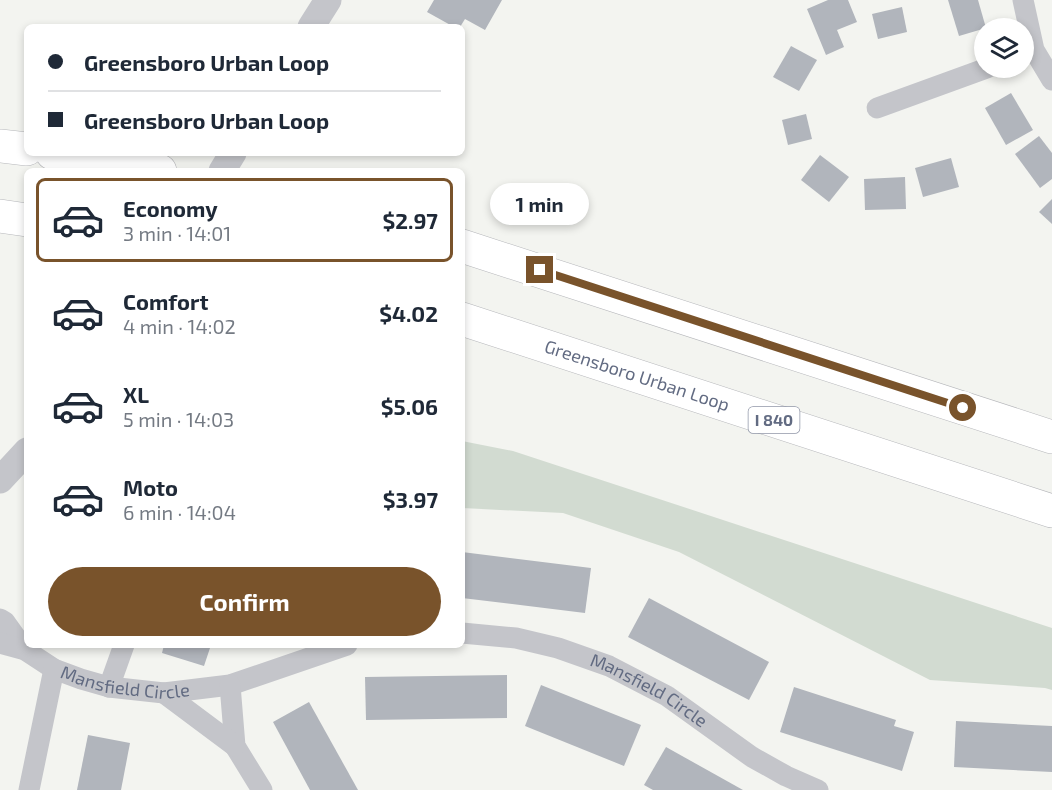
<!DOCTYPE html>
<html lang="en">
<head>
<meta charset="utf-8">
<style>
	:root { --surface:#fff; --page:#f2f2f3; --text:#1f2937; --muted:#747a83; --line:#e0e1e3; --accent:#79532b }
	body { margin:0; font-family:"Exo 2",sans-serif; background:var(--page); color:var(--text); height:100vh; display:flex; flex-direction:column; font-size:22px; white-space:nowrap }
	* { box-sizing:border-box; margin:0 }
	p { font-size:20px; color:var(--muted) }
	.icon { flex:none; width:33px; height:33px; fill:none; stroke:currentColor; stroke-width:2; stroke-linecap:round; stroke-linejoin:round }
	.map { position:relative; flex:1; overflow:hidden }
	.sheet { position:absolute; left:24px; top:168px; width:441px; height:480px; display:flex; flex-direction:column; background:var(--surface); border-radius:9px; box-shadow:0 3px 9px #0003 }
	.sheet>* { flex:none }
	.top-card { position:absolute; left:24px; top:24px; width:441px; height:132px; border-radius:9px; box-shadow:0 3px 9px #0003; display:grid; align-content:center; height:132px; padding:0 24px; background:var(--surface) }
	.buttons { position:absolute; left:974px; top:18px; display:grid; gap:12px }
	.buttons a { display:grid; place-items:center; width:60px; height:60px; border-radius:50%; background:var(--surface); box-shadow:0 3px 9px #0003; font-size:30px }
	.end { position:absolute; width:27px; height:27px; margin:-14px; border:8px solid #79532b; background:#fff; box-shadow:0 0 0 3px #fff }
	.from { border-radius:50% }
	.bubble { position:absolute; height:42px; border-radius:21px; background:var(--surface); box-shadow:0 3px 9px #0003; font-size:20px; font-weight:700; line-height:42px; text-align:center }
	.top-card b { display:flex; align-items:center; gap:21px; height:57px; font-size:22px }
	.top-card b+b { border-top:2px solid var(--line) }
	.top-card i { width:15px; height:15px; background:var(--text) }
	ul { padding:10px 0 0; list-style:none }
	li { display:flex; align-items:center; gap:18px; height:84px; margin:0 12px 9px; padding:0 12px; border:3px solid transparent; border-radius:9px }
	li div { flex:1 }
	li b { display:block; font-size:22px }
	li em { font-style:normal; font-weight:700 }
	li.on { border-color:var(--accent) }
	li>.icon { width:54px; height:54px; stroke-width:1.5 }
	.primary-button { display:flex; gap:12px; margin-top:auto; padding:12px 24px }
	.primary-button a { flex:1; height:69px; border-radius:36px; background:var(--accent); color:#fff; font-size:24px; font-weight:700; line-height:69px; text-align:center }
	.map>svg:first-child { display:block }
	.green { fill:#d2dbd1 }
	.building { fill:#b1b5bc }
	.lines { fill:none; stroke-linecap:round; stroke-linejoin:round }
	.motorway-casing { stroke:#b6b7bb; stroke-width:34 }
	.minor { stroke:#c4c5ca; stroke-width:21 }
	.tertiary { stroke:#c4c5ca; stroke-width:27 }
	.motorway { stroke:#fff; stroke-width:33 }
	.route { stroke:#79532b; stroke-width:8 }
	.labels { text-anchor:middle; stroke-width:6; stroke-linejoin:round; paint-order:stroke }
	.shield { fill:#fff; stroke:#9197a8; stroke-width:1.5 }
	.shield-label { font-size:16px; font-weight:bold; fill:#626b82 }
	.street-label { font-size:18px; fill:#626b82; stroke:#fff }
</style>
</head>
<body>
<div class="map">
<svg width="1052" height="790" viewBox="0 0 1052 790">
	<rect width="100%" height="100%" fill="#f3f4f0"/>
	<polygon class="green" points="462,441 513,451 1052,628 1052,690 1045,688 930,680 679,552 563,513 462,508"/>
	<g class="building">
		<polygon points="434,0 502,0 485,30 465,19 460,27 454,27 427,12"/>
		<polygon points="828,0 848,0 857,22 837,30 844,47 826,55 807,9"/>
		<polygon points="948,0 978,0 986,28 959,36"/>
		<polygon points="902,7 907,32 878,39 872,14"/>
		<polygon points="791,46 817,60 799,91 773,77"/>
		<polygon points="1011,93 1033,130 1006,145 985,108"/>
		<polygon points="806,114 812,139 788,145 782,120"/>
		<polygon points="1039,136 1052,153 1052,179 1040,188 1015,154"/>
		<polygon points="820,155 849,177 829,202 801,180"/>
		<polygon points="951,158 959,187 923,197 915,168"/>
		<polygon points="905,177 906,209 865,210 864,179"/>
		<polygon points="1052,199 1052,224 1039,212"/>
		<polygon points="462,552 591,568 585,613 462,598"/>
		<polygon points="649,598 769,662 749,700 628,637"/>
		<polygon points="164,645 211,645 204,666 162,653"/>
		<polygon points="507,675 507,718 366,720 365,677"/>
		<polygon points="541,685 641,725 624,766 525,726"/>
		<polygon points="794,687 896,720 894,726 914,732 902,771 780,732"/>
		<polygon points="309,702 358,790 310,790 273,722"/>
		<polygon points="956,721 1052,726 1052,772 954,767"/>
		<polygon points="88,735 130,743 121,790 77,790"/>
		<polygon points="666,747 743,790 653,790 644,785"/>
	</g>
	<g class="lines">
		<g class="motorway-casing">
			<g id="motorway">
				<polyline points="0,146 27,149"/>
				<polyline points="52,153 160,171"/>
				<polyline points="0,216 27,220"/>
				<polyline points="462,246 1052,437"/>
				<path id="s3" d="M462 319 1052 511"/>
			</g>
		</g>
		<g class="minor">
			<polyline points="1023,0 1034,50 1052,80"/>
			<polyline points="877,108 987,68"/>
			<polyline points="0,619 5,622 25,650"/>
			<path id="s1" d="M462 633 516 638 558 648 609 666 667 696 752 757 786 776 818 790"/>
			<path id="s2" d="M0 643 25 650 54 669 81 679 109 687 164 693 230 685 347 645"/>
			<polyline points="230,685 235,746 262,790"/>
			<polyline points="109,687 124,645"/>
			<polyline points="164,693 235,746"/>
			<polyline points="29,790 54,669"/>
		</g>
		<g class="tertiary">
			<polyline points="311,27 328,0"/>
			<polyline points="222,171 233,153"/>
			<polyline points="0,480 27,451"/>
		</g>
		<use href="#motorway" class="motorway"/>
	</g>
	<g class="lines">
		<polyline class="route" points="540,270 963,408"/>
	</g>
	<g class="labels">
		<rect class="shield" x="748.5" y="407" width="51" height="26" rx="4.5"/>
		<g class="shield-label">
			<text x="774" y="426">I 840</text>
		</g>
		<g class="street-label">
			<text dy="6" stroke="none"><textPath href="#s3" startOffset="184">Greensboro Urban Loop</textPath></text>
			<text dy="6" stroke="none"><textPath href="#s2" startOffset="134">Mansfield Circle</textPath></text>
			<text dy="6" stroke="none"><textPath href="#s1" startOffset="198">Mansfield Circle</textPath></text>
		</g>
	</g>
</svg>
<div class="buttons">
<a><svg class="icon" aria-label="layers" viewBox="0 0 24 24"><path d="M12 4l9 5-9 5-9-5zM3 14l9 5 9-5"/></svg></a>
</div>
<i class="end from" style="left:963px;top:408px"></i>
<i class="end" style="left:540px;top:270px"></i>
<div class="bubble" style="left:490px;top:183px;width:99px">1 min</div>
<div class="top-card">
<b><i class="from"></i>Greensboro Urban Loop</b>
<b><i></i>Greensboro Urban Loop</b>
</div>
<section class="sheet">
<ul>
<li class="on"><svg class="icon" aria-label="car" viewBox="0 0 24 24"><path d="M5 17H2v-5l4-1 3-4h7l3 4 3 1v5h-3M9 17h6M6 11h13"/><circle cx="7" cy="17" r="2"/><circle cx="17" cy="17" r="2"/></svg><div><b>Economy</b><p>3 min · 14:01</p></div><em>$2.97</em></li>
<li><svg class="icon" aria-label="car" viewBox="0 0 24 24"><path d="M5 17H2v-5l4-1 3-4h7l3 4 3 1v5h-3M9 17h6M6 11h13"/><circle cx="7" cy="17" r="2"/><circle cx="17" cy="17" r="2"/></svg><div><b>Comfort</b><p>4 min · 14:02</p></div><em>$4.02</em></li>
<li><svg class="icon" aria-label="car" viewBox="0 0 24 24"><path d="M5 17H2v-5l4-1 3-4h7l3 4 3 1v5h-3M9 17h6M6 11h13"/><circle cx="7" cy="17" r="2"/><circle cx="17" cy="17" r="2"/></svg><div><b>XL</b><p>5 min · 14:03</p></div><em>$5.06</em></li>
<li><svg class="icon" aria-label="car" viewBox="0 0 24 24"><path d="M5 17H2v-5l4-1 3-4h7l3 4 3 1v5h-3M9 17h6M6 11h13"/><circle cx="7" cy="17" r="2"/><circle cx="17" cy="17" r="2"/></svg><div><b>Moto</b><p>6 min · 14:04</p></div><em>$3.97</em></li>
</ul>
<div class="primary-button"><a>Confirm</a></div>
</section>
</div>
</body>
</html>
